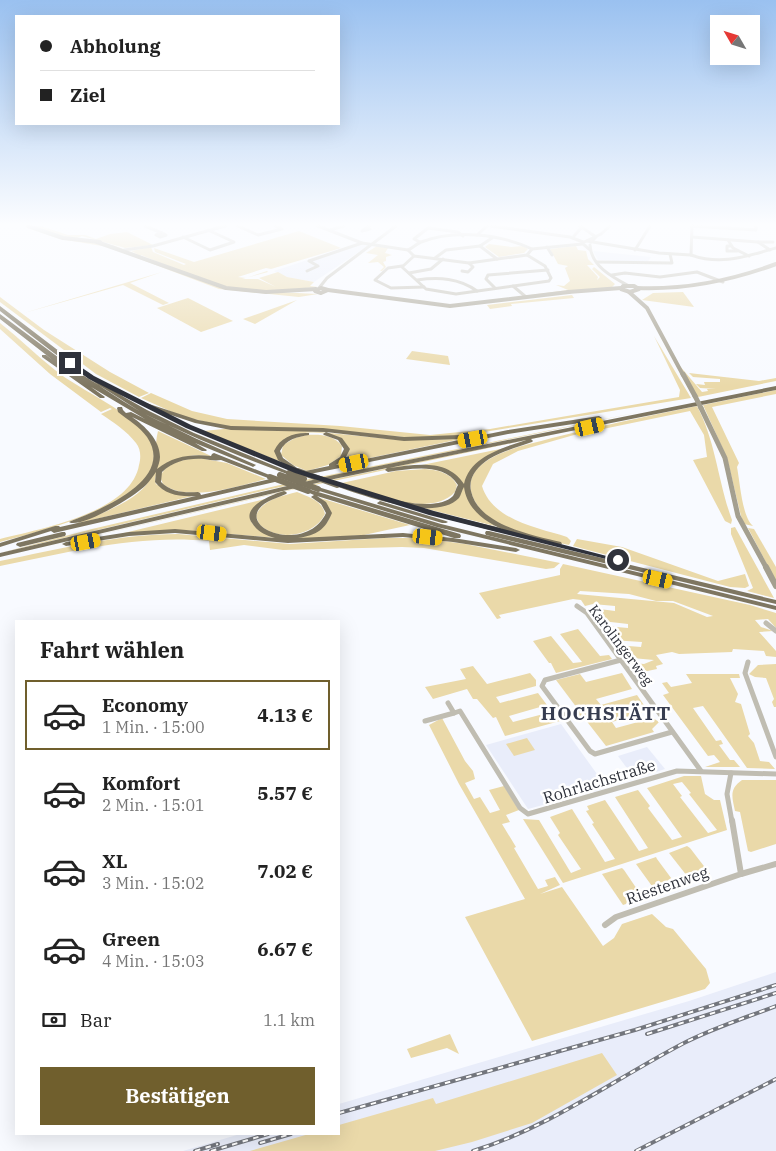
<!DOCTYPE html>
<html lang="de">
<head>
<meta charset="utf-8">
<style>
	:root { --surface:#fff; --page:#f2f2f2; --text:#222; --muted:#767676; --line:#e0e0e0; --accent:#705f2d }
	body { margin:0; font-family:"IBM Plex Serif",serif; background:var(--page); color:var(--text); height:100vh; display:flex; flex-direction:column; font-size:19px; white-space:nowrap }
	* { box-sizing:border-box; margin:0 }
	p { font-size:16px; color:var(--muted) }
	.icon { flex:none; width:28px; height:28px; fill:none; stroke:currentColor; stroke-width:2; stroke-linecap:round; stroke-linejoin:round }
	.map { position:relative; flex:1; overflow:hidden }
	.side { position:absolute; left:15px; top:620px; width:325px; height:515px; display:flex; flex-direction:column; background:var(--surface); border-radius:0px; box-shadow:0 5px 20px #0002 }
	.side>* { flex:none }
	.hud { position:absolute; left:15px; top:15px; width:325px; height:110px; border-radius:0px; box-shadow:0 5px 20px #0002; display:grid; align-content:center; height:110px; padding:0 25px; background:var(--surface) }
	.needle { width:32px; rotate:309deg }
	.buttons { position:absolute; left:710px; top:15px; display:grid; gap:10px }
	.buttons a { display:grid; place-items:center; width:50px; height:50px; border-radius:0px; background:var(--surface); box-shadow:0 5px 20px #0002; font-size:25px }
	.end { position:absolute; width:22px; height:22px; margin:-11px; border:6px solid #2f323b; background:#fff; box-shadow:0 0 0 2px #fff }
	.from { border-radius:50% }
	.car { position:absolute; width:15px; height:30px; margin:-15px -8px; border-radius:6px; box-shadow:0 0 4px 1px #0007; background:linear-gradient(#f5c518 24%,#345 0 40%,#f5c518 0 76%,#345 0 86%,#f5c518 0) }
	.hud b { display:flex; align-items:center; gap:18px; height:48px; font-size:19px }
	.hud b+b { border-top:1px solid var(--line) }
	.hud i { width:12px; height:12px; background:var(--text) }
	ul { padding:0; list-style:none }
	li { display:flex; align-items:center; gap:15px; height:70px; margin:0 10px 8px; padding:0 15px; border:2px solid transparent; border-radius:0px }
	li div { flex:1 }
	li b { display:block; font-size:19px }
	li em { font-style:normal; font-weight:700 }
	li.current { border-color:var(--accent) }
	li>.icon { width:45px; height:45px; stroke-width:1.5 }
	h2 { padding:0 25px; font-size:22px; line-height:60px }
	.pay { display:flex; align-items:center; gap:12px; height:55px; padding:0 25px; font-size:19px }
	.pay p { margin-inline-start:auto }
	.cta { display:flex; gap:10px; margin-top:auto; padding:10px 25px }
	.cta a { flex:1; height:58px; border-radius:0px; background:var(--accent); color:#fff; font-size:20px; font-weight:700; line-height:58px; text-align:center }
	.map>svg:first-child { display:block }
	.built { fill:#e9edfa }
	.green { fill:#ead9a9; fill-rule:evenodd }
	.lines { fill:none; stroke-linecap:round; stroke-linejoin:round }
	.minor-far2 { stroke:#c0bdb2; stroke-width:3 }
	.minor-far1 { stroke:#c0bdb2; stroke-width:5 }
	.minor { stroke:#c0bdb2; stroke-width:6 }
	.tertiary { stroke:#c0bdb2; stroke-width:3 }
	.secondary-far2 { stroke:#a49f8f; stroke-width:4 }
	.secondary-far1 { stroke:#a49f8f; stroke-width:5 }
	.secondary { stroke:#a49f8f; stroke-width:6 }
	.motorway { fill:#7e7661; fill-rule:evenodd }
	.rail-casing { stroke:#73767d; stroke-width:4 }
	.rail { stroke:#fff; stroke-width:2; stroke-dasharray:5.5; stroke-linecap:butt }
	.secondary-bridge { stroke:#a49f8f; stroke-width:5 }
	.motorway-bridge { stroke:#7e7661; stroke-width:6 }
	.route { fill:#2f323b }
	.labels { text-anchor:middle; stroke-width:5; stroke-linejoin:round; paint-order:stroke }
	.street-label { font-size:14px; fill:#2f323b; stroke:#fff }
	.near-street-label { font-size:16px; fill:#2f323b; stroke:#fff }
	.district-label { font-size:19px; font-weight:bold; letter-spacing:1px; fill:#373d50; stroke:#fff }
</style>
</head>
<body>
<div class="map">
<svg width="776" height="1151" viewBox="0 0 776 1151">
	<rect width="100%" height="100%" fill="#f8faff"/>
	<g class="built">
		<polygon points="359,243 369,245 314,282 286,277 274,271"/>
		<polygon points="593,251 651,257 647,263 598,260"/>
		<polygon points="561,724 607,788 528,809 486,745"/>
		<polygon points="647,747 665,769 635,779 618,756"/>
		<polygon points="776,972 776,1151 183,1151 240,1134 339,1134 339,1104 689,1001"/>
	</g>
	<g class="green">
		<polygon points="21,226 56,237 113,245 139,255 131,251 151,247 153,252 184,265 186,264 155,252 154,248 194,262 299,231 341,248 271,269 266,268 238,277 246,278 267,271 268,272 242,279 258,279 276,287 259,278 278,272 287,277 314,282 310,286 318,287 268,291 237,290 192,276 141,255 141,256 127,252 230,290 318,294 299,297 219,289 108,247 60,239"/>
		<polygon points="31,226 41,226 68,235 85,235 96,239 110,234 127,232 153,245 125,248 82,236 75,239 65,237"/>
		<polygon points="489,244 511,247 523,246 528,249 524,253 499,257 485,247"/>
		<polygon points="377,246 388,248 385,253 392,255 386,257 386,261 383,262 386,267 382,271 380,271 384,267 378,262 368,263 378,255 366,253"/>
		<polygon points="576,246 578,250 586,251 588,259 594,265 587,265 598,277 597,280 600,277 592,269 594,267 615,284 612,287 614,288 530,295 568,290 556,285 564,286 570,281 565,268 568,266 558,264 550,249"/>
		<polygon points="162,272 130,283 169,303 163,305 123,285 24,313"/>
		<polygon points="683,292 694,307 642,300 653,293"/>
		<polygon points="572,295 574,298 511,304 512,306 490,309 487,305"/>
		<polygon points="0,297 44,330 110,372 149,393 139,397 96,374 0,302"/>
		<polygon points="188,298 233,321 201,332 157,308"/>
		<polygon points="297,300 255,324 243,319"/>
		<path d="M0 323C19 338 36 355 55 370 79 390 135 413 149 439 182 499 36 532 0 542V539C39 529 131 513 139 465 141 458 141 449 136 443 127 431 113 422 101 414L112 409 110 408 101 412 50 374 0 329Z"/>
		<polygon points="654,336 691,398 460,436 413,438 342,431 245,428 219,425 181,416 141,398 151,393 192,411 227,419 340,426 430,435 490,429 679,397 680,390"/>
		<polygon points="412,351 448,356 450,365 406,359"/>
		<polygon points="679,365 702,392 708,391 707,389 716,389 700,388 696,384 705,385 704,382 720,382 720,379 693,377 689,373 759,381 776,378 776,381 698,397"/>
		<path d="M776 390V394L712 407 739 463 737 467C740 482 742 517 753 526L744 524 741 516 727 458 703 405Z"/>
		<path d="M697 406C716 442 718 482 732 520L731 524 725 521 693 460 707 457 704 435 690 411 574 435 518 451 493 464 482 486C492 520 538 528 567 537L571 541 569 545C537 537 486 531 472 495 467 480 475 468 488 460 507 448 531 444 552 438 600 426 648 416 697 406Z"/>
		<polygon points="644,411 271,489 0,553 92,529 280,485"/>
		<path d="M224 429 309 431 401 440 461 439 336 465 347 456 348 447C337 426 281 428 275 452L281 462 203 431Z"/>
		<path d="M158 431 211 456C205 456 197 455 190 456 178 459 150 468 156 484L169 492 197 495 75 524C97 515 136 502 149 481 157 467 154 446 158 431Z"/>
		<polygon points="564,432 291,490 47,547 335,479"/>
		<path d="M307 435C320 434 334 435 342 446L341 456 328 465 307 471 293 465 281 455 283 445 295 438Z"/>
		<polygon points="510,447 487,456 465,480 480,514 495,526 419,507 453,500 462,482 454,474 417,466"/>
		<path d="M199 458 227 463 266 479C240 486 186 503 163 484L160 477C166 462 185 459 199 458Z"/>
		<path d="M425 469C438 470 451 473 457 485L455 492C430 519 370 493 342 483L396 471Z"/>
		<path d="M297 492C308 497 322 500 325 514 314 537 277 542 259 524L256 516C261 500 282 496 297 492Z"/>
		<path d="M320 498 410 525 364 535 311 539 276 538 183 530 124 533 265 499 250 519C259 545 329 542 331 512Z"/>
		<polygon points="735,527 774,598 747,591 753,588 731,534 731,528"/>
		<polygon points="748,528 754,529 776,567 776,582"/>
		<path d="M178 534 290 544 384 538H421L465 544 560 563 554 568 546 569 424 548 402 547 283 550 244 545 210 550 209 541C138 534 69 552 0 566V561C59 549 118 534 178 534Z"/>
		<polygon points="577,539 622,547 718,581 745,574 749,586 745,588 730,587 584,549 573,546"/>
		<path d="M563 564 750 605 776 613V628L768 619 755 620 761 627 773 631 759 632 776 651V657L766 656 764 651 733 649 732 652 679 654 672 652 656 655 663 664 656 666 657 669 638 673 632 663 644 664 654 660 632 658 616 645 641 647 642 642 611 640 602 628 605 626 628 628V624L602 621 592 608 615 611V606L593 604 585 606 581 600 573 599 499 615 501 618 497 619 479 593 560 575V569ZM580 591 629 594 656 601H673L713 616 707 617 674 603 577 594Z"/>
		<polygon points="578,629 600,656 609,655 612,659 556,673 551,663 549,663 533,641 551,636 573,663 582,662 560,634"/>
		<polygon points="776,664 776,707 774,707 772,702 774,699 766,678 755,677 749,674 758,665"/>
		<polygon points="473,666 487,684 530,673 536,680 536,686 496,697 500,703 538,693 547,705 509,716 513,722 551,712 560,721 505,736 496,717 493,718 477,699 473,699 467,689 433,699 425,687 466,679 460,669"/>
		<polygon points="622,673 632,689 596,699 601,705 637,695 648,711 612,722 616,728 653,718 659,722 652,729 654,732 606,746 585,719 576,721 569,711 577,708 556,680 580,674 586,682"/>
		<polygon points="686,674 739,674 740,678 730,678 738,694 735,702 741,704 750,734 748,736 754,743 760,761 769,762 775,769 747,768 703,706 693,708 716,741 721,740 723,744 719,745 730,760 734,760 740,767 705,767 720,762 714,755 708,756 663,695 669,693 662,683 667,682 671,687 692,683"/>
		<polygon points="442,718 465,761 473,771 475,779 465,783 474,799 480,797 490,813 500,810 489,790 504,786 519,810 506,815 510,822 502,824 516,847 514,848 538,889 548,886 545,880 555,877 560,885 540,894 562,887 603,946 614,938 622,924 652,914 666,927 673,929 706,969 710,983 705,989 532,1041 465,917 525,899 459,784 429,725"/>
		<polygon points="527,738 535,750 514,756 506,744"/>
		<path d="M684 776H701L705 794 714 800H720L727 830 563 883 523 819 539 820 571 873 581 869 558 835 560 833 550 817 572 809 605 862 615 859 592 824 594 823 586 811 589 810 587 806 605 800 639 851 648 848 615 797 638 790 650 806 648 808 672 840 682 837 647 788ZM682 782 691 793 689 794 717 830 708 833 680 797 682 796 673 784Z"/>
		<path d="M742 780H776V844L751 852 748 851 740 812 735 811C732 797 729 789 742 780Z"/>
		<polygon points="687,846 690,848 710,874 691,881 669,853"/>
		<polygon points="656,857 657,859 677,886 657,893 636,864"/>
		<polygon points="622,868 624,870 643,898 623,905 602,874"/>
		<polygon points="450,1034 459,1054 447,1048 411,1058 407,1049"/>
		<polygon points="602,1053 617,1075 532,1123 472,1142 435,1151 250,1151 309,1134 339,1134 339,1125 433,1098 436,1104"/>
	</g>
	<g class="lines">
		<g class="minor-far2">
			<polyline points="145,226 162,233"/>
			<polyline points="238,226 258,235 282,229 276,226"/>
			<polyline points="318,226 362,243 408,250 414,256 469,263 527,255 532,249 582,244"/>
			<polyline points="491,226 570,237 583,242"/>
			<polyline points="580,226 596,237 591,242"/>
			<polyline points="692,226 756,230 756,226"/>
			<polyline points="365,229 370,229 362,231 369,226"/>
			<polyline points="330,230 344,226"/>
			<polygon points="162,233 166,235 160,237 156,235"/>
			<polyline points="477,235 487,226"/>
			<polyline points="574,236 582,227"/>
			<polyline points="183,237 210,250 234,242 208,230"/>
			<polyline points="692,237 758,242 770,250"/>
			<polyline points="492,238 480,246 497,259"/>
			<polyline points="728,240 733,248 749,256"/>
			<polyline points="420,242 414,239 428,228 458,232 463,236"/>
			<polyline points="758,242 773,242"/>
			<polyline points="730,246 727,246 727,251 737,251"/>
			<polyline points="547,247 552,255"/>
			<polyline points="124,250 153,246 225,226"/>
			<path d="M408 250C413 248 416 244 421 242 455 229 500 234 532 249"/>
			<polyline points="635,250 650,226"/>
			<path d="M691 255C722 266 746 256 776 248"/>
			<polyline points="414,256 402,267 426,289 456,294 549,281 551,278 545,266 527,255"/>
			<polyline points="435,258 446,250 480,246"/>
			<polyline points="597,262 672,263 670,254"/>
			<polyline points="402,266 388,268 375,280 391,288 424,287"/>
			<polyline points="307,271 318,266 309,261 362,243"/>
			<polyline points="462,271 468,272 473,267 469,263"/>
			<polyline points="409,273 431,269 443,259"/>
			<polyline points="612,275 625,273 660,277 697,272 723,282"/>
			<path d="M417 280C439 277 459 278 477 291"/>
			<polyline points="513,286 526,297"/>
			<polyline points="319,288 327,278 396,226"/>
			<polyline points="495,288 486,279 488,275 548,270"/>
		</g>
		<g class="minor-far1">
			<polyline points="577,606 587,613 701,771"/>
			<polyline points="766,623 776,631"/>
			<polyline points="621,660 545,680 542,686 590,751 595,754 672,732"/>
			<polyline points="748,662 745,673 776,757"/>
			<polyline points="448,703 454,713 460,711 520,808 528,814 677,771 776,774"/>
			<polyline points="425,721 454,713"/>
			<polyline points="731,773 727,794 732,822"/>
		</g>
		<g class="minor">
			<polyline points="741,874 776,864"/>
			<polyline points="605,925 616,917 741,874 732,820"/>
		</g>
		<g class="tertiary">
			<polyline points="587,241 659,253 691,255 692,226"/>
			<path d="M590 245C591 266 612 277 629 286"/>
			<polyline points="589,249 582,243 601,234 610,226"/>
		</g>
		<g class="secondary-far2">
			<polyline points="28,226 63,238 100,242"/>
			<polyline points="97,242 226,288 266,292 316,289"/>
			<polygon points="623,286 634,286 639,289 630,292 621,289"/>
			<polygon points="321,288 328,290 321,293 315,291"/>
			<path d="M637 288C686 290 730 281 776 264"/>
			<polyline points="328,290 450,306 569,292"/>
			<polyline points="568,292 621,288"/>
			<polyline points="629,292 647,308 683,375"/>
		</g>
		<g class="secondary-far1">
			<polyline points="683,374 695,396"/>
			<polyline points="701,408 725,458 738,516 767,569"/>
		</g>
		<polyline class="secondary" points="766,567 776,586"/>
		<g class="motorway">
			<path d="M0 306 89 374 124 397 147 410 194 433 292 473 291 474H287C239 456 191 437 145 414L197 439 256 465 253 467 251 466 195 443 207 450 206 451H202L132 417C145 426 160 440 160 457 160 461 158 466 157 469 173 456 192 454 211 456L212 454 214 453 272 476 273 477 272 478H268L221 460C215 461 210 460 204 459 188 458 174 461 162 472L161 482C171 492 184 493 198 492L200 493 201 495 279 477 282 479 279 481 54 533 51 531 0 547V543L55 526H59L60 527 196 496C180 497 165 495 155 482L156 472C153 476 150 481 146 485 134 497 87 525 71 523L69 522 71 521C100 510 176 480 147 437 140 427 128 420 118 412L117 408 118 407H122L123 410 126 413 131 412 145 419 91 387 105 397 104 398H100L42 357V355H46L54 361 0 319V314L78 372 141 412C91 383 46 347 0 311Z"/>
			<path d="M776 386V390L531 439 533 441 532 442C518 447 502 451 489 459 478 466 468 477 471 491 478 525 532 535 561 542L562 544 558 546C525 538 469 527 464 487 462 490 461 495 459 498 435 523 363 495 335 486L334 485 335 484H339C364 491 432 517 453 496 455 493 456 488 458 485 443 462 411 469 388 472L385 470 387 468 334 479 0 557V553L334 475ZM526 440C503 448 470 456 464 484 447 458 415 465 389 468Z"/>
			<path d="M146 403 198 420 231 426 323 428 404 437 460 435 463 437 460 439 404 441 326 432 342 438 350 449 345 459 336 465 508 430 599 416 602 418 599 420 508 434 300 476 298 475V473L278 460 274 451C280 437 295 432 309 433V435C297 437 286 439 280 451L283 458 300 470 301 472 329 466V464L340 457 344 449 338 440 324 435 323 434 326 432 231 430 195 423 144 406V404Z"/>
			<polygon points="318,487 441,524 776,606 776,610 437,527 316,490 315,489 316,488"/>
			<path d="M308 489 460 534 461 536 460 538H454L317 496 326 502 332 513C325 530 317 535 298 538L403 533 453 538 516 548 520 550 516 552 453 542 403 537 288 543 175 533 129 536 66 546 62 544 66 542 129 532 175 529 275 538C265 535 258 532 252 523 240 507 273 494 284 491L286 492 287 493 286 494C277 498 265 501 259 509 243 532 308 552 326 513L321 504 311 497 314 495 305 491 306 490Z"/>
			<polygon points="380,501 446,521 448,522 446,523 442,523 378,504 377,503"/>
			<polygon points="438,513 501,528 502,530 498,532 436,516 435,515 436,514"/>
			<polygon points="486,531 489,531 776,600 776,604 486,535 485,533"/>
			<polygon points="62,532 65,532 66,534 65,536 20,547 16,545 17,543"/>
		</g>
		<g class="rail-casing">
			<g id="rail">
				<polyline points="647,1034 776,993"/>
				<polyline points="339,1113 635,1030 776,985"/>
				<polyline points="260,1143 291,1134"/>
				<polyline points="195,1151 218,1144"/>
				<polyline points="211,1151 268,1134"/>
				<path d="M473 1151C550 1127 613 1080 684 1043 713 1028 745 1018 776 1006"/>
				<polyline points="636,1151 776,1079"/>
			</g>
		</g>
		<use href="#rail" class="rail"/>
		<polyline class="secondary-bridge" points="695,396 701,408"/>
		<g class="motorway-bridge">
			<polyline points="298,471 337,485"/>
			<polyline points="289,473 304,479"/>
			<polyline points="280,475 318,489"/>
			<polyline points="270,477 308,491"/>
		</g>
	</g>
	<linearGradient id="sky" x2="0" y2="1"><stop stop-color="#9ac1f0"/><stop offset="0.58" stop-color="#fcfdff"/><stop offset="1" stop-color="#fcfdff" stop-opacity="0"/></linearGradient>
	<rect width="776" height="387" fill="url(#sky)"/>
	<polygon class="route" points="68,361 72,361 94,376 191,425 301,470 434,511 622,560 618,562 429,515 295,473 186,428 89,379 68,364"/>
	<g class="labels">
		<g class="street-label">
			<text transform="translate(621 645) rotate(53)" y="5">Karolingerweg</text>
		</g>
		<g class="near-street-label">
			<text transform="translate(599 781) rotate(-17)" y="6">Rohrlachstraße</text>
			<text transform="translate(667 885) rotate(-19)" y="6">Riestenweg</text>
		</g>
		<g class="district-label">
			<text x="606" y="720">HOCHSTÄTT</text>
		</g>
	</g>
</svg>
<div class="buttons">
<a><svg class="needle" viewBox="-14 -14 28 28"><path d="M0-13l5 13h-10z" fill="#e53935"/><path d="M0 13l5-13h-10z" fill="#767676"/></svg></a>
</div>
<i class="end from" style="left:618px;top:560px"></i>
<i class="end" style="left:70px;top:363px"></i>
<i class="car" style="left:590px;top:427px;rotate:77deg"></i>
<i class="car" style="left:473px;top:439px;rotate:259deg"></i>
<i class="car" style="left:354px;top:463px;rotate:258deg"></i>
<i class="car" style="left:212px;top:533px;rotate:97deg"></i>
<i class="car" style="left:428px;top:537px;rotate:96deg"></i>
<i class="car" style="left:86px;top:542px;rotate:80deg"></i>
<i class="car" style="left:658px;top:579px;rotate:103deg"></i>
<div class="hud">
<b><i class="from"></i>Abholung</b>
<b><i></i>Ziel</b>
</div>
<section class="side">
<h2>Fahrt wählen</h2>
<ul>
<li class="current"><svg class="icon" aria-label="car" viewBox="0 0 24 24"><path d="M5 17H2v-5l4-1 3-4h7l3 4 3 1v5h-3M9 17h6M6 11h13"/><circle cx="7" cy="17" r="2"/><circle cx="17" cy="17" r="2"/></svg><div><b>Economy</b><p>1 Min. · 15:00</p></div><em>4.13 €</em></li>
<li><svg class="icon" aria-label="car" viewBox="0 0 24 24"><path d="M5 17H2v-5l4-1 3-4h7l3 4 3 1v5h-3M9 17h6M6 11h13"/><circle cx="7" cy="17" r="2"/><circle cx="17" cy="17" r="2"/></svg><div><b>Komfort</b><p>2 Min. · 15:01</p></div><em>5.57 €</em></li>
<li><svg class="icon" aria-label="car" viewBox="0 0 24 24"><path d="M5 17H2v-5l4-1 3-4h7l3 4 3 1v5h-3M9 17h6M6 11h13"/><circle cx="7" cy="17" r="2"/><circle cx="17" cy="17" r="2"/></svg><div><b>XL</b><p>3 Min. · 15:02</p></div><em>7.02 €</em></li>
<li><svg class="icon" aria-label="car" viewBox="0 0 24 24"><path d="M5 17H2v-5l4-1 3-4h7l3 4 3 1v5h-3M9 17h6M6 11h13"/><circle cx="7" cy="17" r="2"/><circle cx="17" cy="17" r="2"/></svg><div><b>Green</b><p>4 Min. · 15:03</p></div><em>6.67 €</em></li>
</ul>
<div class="pay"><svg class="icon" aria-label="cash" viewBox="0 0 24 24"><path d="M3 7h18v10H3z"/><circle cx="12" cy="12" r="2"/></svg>Bar<p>1.1 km</p></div>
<div class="cta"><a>Bestätigen</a></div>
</section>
</div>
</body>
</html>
